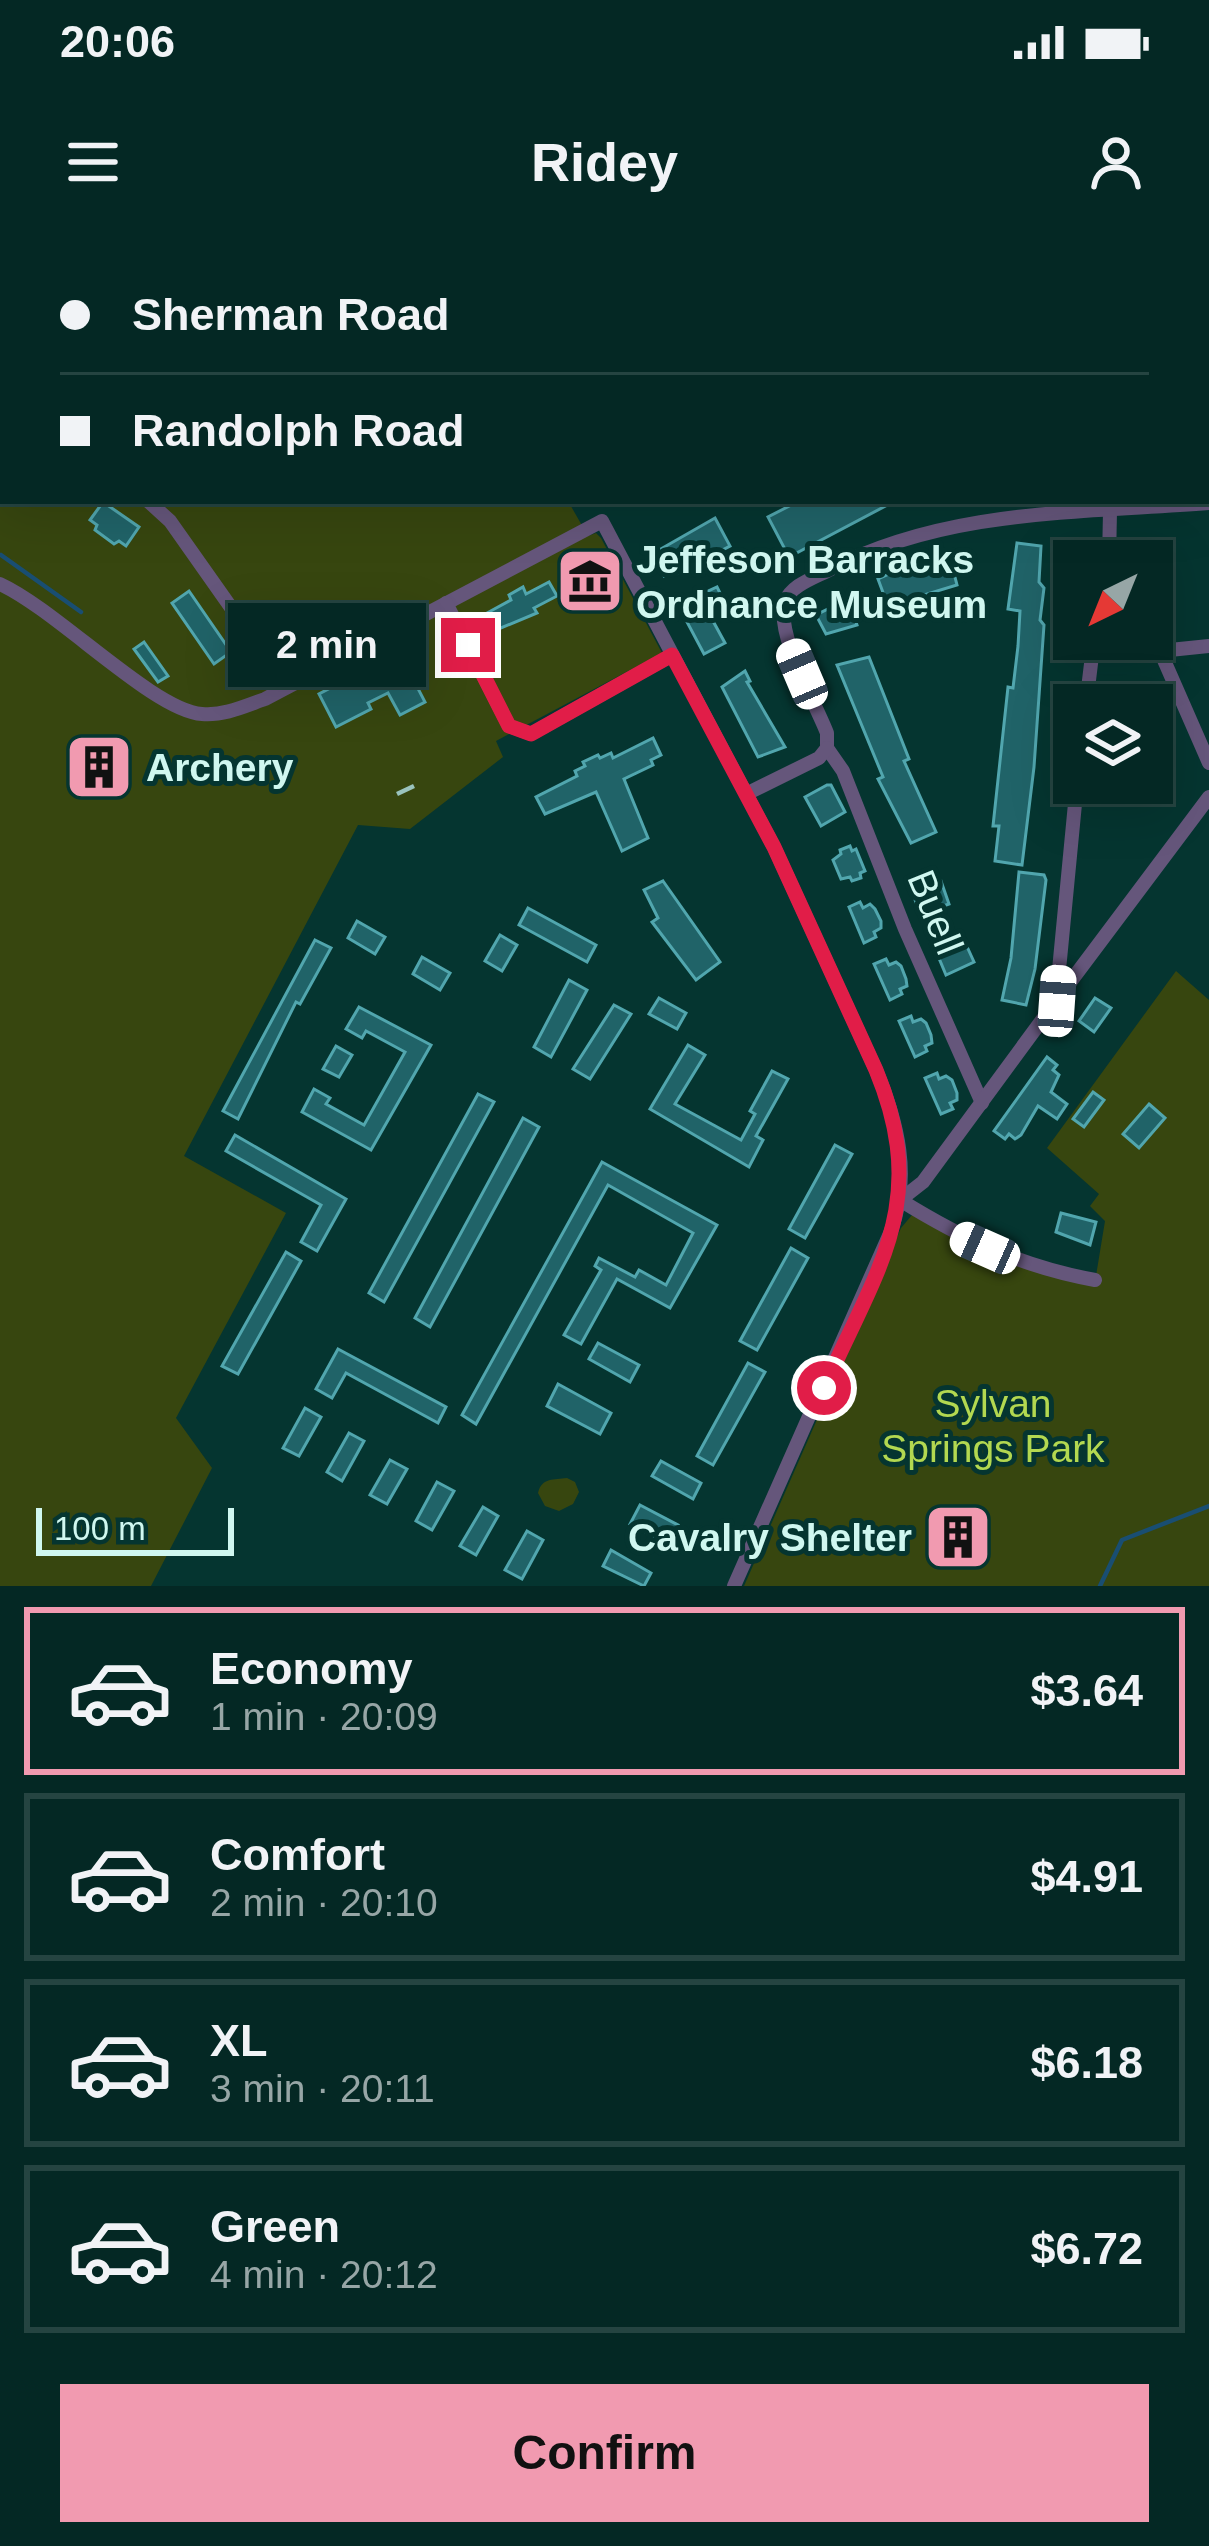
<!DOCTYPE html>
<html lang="en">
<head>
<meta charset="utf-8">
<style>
	:root { --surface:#042824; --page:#0d302c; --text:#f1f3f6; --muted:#97a6a6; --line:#254441; --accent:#f19ab0 }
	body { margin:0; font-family:Arial,sans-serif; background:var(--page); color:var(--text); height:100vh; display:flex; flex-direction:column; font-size:45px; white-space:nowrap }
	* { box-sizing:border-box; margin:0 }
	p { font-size:39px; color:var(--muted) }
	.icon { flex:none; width:66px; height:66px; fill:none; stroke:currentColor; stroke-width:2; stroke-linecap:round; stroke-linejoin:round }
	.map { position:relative; height:1346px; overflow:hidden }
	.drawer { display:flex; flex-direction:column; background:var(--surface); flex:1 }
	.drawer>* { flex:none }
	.top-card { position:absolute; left:0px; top:0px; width:1209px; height:264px; box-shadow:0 12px 48px #0002,0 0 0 3px var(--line); display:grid; align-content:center; height:264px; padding:0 60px; background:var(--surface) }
	.needle { width:78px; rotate:223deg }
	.tools { position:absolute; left:1053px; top:300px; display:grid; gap:24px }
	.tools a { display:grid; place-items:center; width:120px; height:120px; border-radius:0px; background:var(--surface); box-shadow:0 12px 48px #0002,0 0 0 3px var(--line); font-size:60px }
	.scale { position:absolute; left:36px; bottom:30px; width:198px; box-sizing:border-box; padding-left:12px; border:6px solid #d0f7f0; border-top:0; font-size:33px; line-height:42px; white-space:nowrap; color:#d0f7f0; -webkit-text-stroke:9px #053530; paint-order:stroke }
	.end { position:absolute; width:54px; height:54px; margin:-27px; border:15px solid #e11d48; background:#fff; box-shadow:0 0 0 6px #fff }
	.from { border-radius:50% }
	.bubble { position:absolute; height:84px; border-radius:0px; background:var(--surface); box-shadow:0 12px 48px #0002,0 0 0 3px var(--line); font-size:39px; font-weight:600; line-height:84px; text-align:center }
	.car { position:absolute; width:36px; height:72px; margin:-36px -18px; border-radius:15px; box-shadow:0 0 9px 3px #0007; background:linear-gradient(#fff 24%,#345 0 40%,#fff 0 76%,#345 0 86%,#fff 0) }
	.top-card b { display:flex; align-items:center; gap:42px; height:114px; font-size:45px }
	.top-card b+b { border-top:3px solid var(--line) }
	.top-card i { width:30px; height:30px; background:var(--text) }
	ul { padding:21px 0 0; list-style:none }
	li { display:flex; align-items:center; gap:36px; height:168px; margin:0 24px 18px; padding:0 36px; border:6px solid var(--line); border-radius:0px }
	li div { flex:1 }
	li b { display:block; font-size:45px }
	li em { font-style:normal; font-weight:600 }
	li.active { border-color:var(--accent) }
	li>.icon { width:108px; height:108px; stroke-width:1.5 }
	.button { display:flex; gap:24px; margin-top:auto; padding:24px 60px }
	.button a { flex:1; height:138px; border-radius:0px; background:var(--accent); color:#111; font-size:48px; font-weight:600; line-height:138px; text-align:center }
	.status { display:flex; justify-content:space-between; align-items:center; height:84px; padding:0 60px; background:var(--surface); direction:ltr }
	.status svg { height:33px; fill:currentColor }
	header { display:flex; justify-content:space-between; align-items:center; height:156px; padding:0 60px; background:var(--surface); font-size:54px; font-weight:600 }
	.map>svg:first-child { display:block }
	.green { fill:#37460f }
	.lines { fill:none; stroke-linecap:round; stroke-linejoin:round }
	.stream { stroke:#194e72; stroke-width:4.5 }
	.building { fill:#206368; stroke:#51a6ae; stroke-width:3 }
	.minor { stroke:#65567b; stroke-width:14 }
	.rail { stroke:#9ac3bd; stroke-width:4.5; stroke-dasharray:21 21; stroke-linecap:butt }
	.route { stroke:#e11d48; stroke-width:15 }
	.labels { text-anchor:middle; stroke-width:10; stroke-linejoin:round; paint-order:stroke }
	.poi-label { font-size:39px; font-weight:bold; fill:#d0f7f0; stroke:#053530; text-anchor:start }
	.street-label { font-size:39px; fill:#d0f7f0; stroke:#053530 }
	.park-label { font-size:39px; fill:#b3d850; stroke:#053530 }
</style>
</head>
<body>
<div class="status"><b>20:06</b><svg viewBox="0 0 49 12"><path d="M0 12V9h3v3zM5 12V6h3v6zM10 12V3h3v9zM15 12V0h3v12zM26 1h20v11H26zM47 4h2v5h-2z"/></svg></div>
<header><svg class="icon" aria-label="menu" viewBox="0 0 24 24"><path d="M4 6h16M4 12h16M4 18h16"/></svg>Ridey<svg class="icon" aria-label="person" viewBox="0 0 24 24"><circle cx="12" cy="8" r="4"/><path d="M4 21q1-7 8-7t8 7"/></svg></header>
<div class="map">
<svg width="1209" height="1346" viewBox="0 0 1209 1346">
	<rect width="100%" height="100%" fill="#053530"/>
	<g class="green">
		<polygon points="0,0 403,3 3,3 3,261 568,261 588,296 596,293 601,298 662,413 496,501 503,517 410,589 358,585 184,916 286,973 176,1178 212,1228 151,1346 0,1346"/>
		<polygon points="1176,731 1209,760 1209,1346 744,1346 901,988 912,975 985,1014 1095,1042 1105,981 1090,966 1099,954 1047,908"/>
		<path d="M567 1238 575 1242 579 1252 573 1264 559 1271 545 1266 538 1253C542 1237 554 1240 567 1238Z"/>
	</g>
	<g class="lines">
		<g class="stream">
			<polyline points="1,315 81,372"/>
			<polyline points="1100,1346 1122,1300 1209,1266"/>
		</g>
	</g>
	<g class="building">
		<polygon points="799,261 895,261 789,317 768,277"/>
		<polygon points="103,262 139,287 126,306 119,301 114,304 95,290 97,285 90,280"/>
		<polygon points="715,278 730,306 676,334 674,331 664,336 652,314"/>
		<polygon points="1017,303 1041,306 1039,342 1044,348 1040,380 1044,385 1034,527 1022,625 995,621 999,586 993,586 1008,447 1013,448 1018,406 1020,371 1008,369"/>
		<polygon points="949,314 957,345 888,366 878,339 914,323"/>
		<polygon points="585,317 607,360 596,366 573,323"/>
		<polygon points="549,342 557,356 534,368 537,373 496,390 487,373 511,360 509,355 523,347 526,354"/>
		<polygon points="717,347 724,361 707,370 725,403 704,414 678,365"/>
		<polygon points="189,351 231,412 214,424 172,363"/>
		<polygon points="858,354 868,372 855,379 857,385 826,394 816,375"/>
		<polygon points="144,402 168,436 158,442 134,409"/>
		<polygon points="409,407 422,432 412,437 425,462 400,475 388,453 368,463 371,469 336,487 319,454"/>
		<polygon points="869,417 909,519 904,521 936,592 911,603 878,539 883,537 837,425"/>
		<polygon points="745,431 750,441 747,442 785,507 758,517 722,447"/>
		<polygon points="653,498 661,515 651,520 653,525 624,539 648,598 622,611 596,552 545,574 536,557 577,536 575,531 585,526 583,522 598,515 600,518 611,513 613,518"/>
		<polygon points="827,545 831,545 845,572 821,586 805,557"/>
		<polygon points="850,606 852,611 856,609 865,631 860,633 861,638 852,641 850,637 841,639 833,620 841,614 840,610"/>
		<polygon points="1019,632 1044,635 1046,640 1035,729 1026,765 1002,760 1011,718"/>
		<polygon points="663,641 720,722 696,740 652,682 658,678 644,650"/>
		<polygon points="941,641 949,664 920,674 912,651"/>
		<polygon points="860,662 863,668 870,664 875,669 881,681 881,688 874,692 876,697 864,703 849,667"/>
		<polygon points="528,668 596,705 587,722 519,685"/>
		<polygon points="357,681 385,697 375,714 348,698"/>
		<polygon points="500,695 517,705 502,731 485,721"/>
		<polygon points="315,700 331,708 300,764 296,762 238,879 223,871"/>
		<polygon points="964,700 974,722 946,735 936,711"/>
		<polygon points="422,717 450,733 440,750 413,734"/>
		<polygon points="886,719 889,725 896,722 901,726 906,739 907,746 900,749 902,754 890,760 874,724"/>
		<polygon points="569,740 587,750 551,817 534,807"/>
		<polygon points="659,758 686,773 677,789 649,774"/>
		<polygon points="1095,758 1111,768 1094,792 1079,781"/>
		<polygon points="614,765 631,774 590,839 573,829"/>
		<polygon points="359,767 431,805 371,910 302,872 314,849 330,858 326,864 364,885 405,812 366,791 362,798 346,789"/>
		<polygon points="911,776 913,782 921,779 926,783 931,795 932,803 925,806 927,811 915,817 899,781"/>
		<polygon points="688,805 705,815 675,864 741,900 755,874 750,871 772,831 788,839 756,896 763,900 749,927 650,869"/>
		<polygon points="336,806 352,815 339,837 323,829"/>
		<polygon points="1047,817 1057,825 1053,830 1059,835 1051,852 1067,864 1057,879 1038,866 1021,895 1015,899 1009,894 1005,899 994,891"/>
		<polygon points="937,833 939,839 946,836 952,840 957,853 957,860 950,863 953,869 941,874 925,838"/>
		<polygon points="1093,852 1104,860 1084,887 1073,879"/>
		<polygon points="478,854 494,862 384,1062 369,1053"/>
		<polygon points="1149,864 1165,878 1139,908 1123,894"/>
		<polygon points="523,878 539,887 430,1087 415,1078"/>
		<polygon points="235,895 346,959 317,1011 301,1002 321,965 226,911"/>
		<polygon points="835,905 852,914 805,998 789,989"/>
		<polygon points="602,922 717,985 670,1068 617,1039 581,1104 564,1095 601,1030 595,1026 599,1018 635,1037 639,1030 666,1045 693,993 608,945 476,1184 462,1175"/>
		<polygon points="1061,973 1096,982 1090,1005 1056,992"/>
		<polygon points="791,1008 808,1018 757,1110 740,1101"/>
		<polygon points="286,1012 301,1021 238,1134 222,1126"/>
		<polygon points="598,1103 639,1125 630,1142 589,1119"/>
		<polygon points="338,1109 446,1167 438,1183 346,1133 332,1158 316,1149"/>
		<polygon points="748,1123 765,1132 713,1225 697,1216"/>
		<polygon points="558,1144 611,1173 600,1194 547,1166"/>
		<polygon points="305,1168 321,1177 299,1216 283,1208"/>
		<polygon points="349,1193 364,1201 342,1241 327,1232"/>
		<polygon points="390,1220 407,1229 387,1264 370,1255"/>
		<polygon points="661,1221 701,1243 693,1259 652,1236"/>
		<polygon points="437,1242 454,1251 432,1290 416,1281"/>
		<polygon points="640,1265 678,1285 669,1304 630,1284"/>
		<polygon points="483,1267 498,1276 476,1315 460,1306"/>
		<polygon points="527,1291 543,1300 522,1339 505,1330"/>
		<polygon points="611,1310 651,1333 644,1346 603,1326"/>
	</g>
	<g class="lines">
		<g class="minor">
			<polyline points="0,61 3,68"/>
			<polyline points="148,261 170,281 287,447"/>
			<polyline points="1109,321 1110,271"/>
			<path d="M0 344C57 370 154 471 202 474 224 476 245 466 265 459L602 281 774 607 876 830C898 883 911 936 891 991L734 1346"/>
			<polyline points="446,363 509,486 531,494 672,415"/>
			<polyline points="1150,399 1160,411 1209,523"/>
			<polyline points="1160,411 1209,406"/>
			<polyline points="1086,465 1094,399"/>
			<path d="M827 508V493C815 462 775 393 785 362 791 345 814 338 829 330 946 269 1079 273 1209 263"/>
			<polyline points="827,508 843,531 905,689 982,863"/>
			<path d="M1077 543 1056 761 923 942 900 960C963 999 1022 1027 1095 1040"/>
			<polyline points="746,554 819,518 827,508"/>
			<polyline points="1056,761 1209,557"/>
		</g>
		<polyline class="rail" points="397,554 414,546"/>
	</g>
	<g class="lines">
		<path class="route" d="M468 405 509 486 531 494 672 415 774 607 876 830C931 963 877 1028 824 1148"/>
	</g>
	<defs>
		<g id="museum-square" transform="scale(3.45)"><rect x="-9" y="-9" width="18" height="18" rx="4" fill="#f19ab0" stroke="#053530"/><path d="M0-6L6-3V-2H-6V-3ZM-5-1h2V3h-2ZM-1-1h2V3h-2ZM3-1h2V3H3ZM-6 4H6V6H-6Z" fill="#111"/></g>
		<g id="building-square" transform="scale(3.45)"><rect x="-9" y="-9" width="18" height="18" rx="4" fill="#f19ab0" stroke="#053530"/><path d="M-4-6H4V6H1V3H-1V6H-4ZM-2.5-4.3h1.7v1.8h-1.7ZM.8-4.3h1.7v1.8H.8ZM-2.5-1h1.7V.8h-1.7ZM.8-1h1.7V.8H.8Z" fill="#111"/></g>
	</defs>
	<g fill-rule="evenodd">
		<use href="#museum-square" x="590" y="341"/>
		<use href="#building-square" x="99" y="527"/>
		<use href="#building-square" x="958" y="1297"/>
	</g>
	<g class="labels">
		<g class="poi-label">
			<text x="636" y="333">Jeffeson Barracks<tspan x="636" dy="45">Ordnance Museum</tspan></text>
			<text x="146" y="541">Archery</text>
			<text x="912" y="1311" text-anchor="end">Cavalry Shelter</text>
		</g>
		<g class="street-label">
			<text transform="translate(936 672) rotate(68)" y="14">Buell</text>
		</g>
		<g class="park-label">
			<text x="993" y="1177">Sylvan<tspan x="993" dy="45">Springs Park</tspan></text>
		</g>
	</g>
</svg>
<div class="tools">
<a><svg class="needle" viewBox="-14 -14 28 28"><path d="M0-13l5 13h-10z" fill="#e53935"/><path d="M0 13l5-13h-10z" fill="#97a6a6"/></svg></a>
<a><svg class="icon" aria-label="layers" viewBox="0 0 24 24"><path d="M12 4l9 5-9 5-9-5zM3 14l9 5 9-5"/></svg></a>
</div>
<div class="scale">100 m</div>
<i class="end from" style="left:824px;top:1148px"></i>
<i class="end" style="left:468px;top:405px"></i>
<div class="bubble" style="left:228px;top:363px;width:198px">2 min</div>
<i class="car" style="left:802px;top:434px;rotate:337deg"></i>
<i class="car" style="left:1057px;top:761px;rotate:4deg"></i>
<i class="car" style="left:985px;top:1008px;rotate:294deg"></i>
<div class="top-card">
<b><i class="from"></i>Sherman Road</b>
<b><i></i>Randolph Road</b>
</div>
</div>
<section class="drawer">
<ul>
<li class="active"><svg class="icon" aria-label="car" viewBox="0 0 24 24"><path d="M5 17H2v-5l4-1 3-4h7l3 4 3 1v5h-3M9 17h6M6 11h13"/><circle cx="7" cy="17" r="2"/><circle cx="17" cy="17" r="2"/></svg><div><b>Economy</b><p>1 min · 20:09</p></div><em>$3.64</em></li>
<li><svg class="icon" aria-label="car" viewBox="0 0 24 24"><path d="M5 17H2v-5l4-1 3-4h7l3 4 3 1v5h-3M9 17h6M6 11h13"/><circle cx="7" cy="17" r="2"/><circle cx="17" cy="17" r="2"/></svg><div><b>Comfort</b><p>2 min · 20:10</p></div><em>$4.91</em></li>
<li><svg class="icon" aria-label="car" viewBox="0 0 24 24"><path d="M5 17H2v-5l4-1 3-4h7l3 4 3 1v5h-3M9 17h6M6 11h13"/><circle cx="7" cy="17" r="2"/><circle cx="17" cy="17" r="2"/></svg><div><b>XL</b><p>3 min · 20:11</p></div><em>$6.18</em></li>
<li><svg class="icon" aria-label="car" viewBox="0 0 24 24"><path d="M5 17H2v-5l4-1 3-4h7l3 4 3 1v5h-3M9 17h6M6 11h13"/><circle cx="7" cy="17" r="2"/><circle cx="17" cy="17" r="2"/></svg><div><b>Green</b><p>4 min · 20:12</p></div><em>$6.72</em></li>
</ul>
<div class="button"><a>Confirm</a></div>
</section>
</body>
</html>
